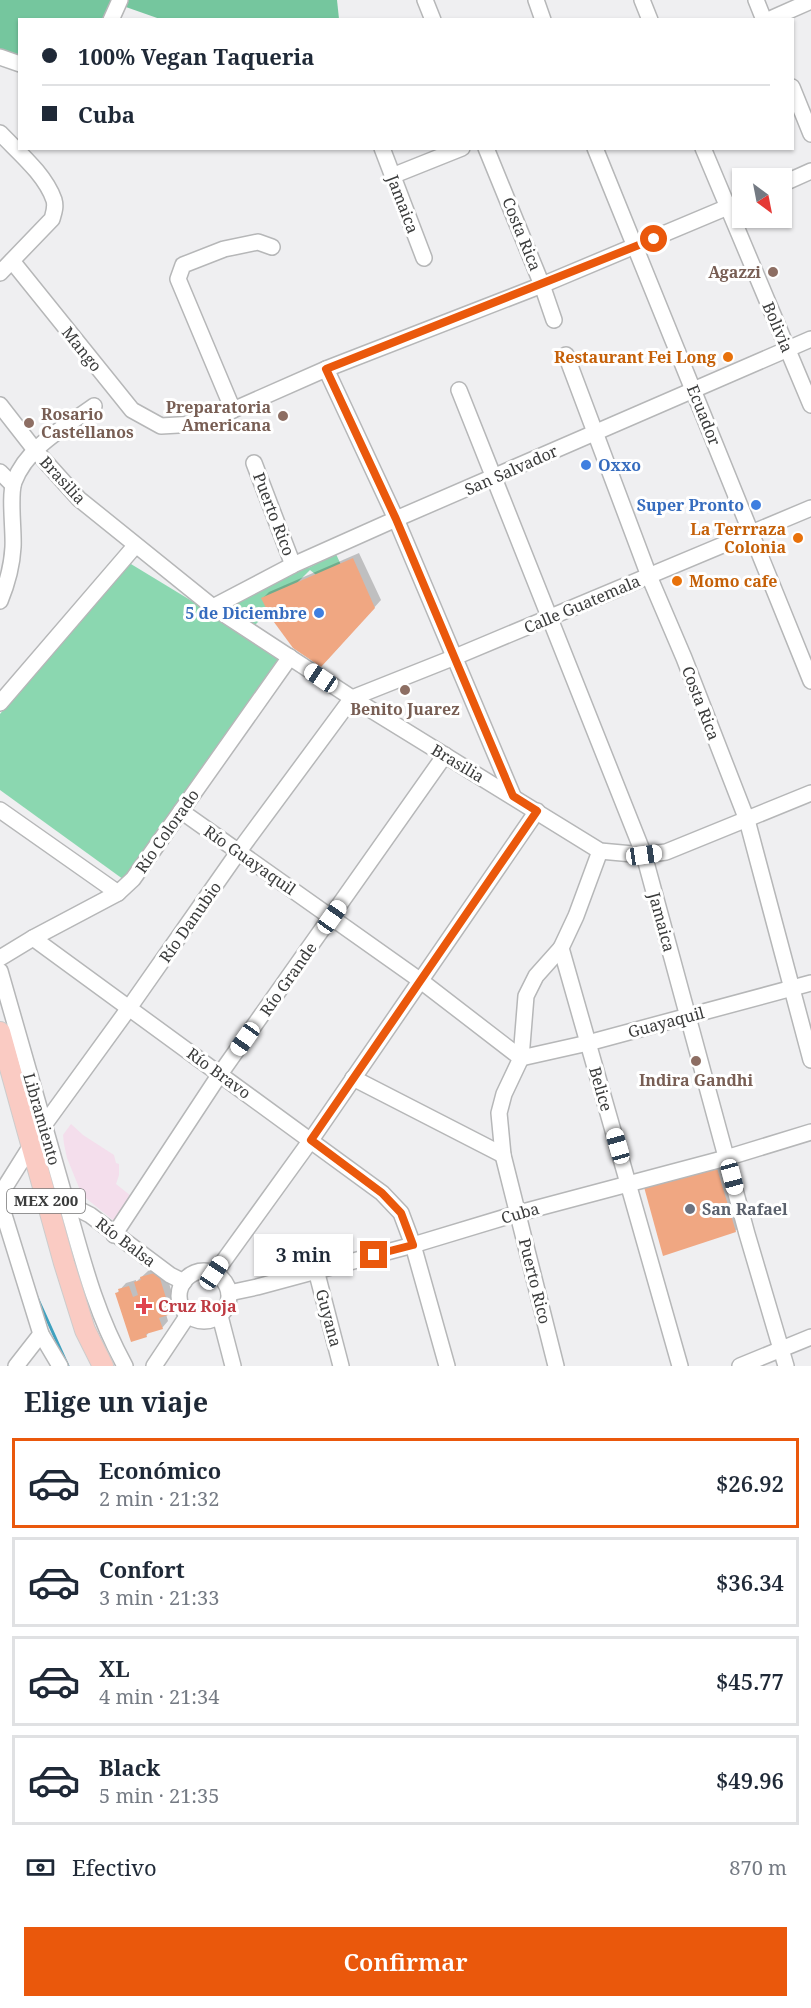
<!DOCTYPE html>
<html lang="es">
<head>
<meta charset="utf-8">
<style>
	:root { --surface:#fff; --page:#f6f6f7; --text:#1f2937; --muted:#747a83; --line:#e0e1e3; --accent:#ea580c }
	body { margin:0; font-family:"Noto Serif",serif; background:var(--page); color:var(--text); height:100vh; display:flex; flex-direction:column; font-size:22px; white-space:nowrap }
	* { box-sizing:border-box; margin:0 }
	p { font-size:20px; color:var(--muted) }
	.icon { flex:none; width:33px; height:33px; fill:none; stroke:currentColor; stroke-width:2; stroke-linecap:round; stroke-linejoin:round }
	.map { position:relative; height:1366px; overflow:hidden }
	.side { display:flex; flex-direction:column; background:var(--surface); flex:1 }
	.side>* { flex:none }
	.banner { position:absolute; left:18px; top:18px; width:776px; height:132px; border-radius:0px; box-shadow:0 2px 4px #0004; display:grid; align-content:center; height:132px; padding:0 24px; background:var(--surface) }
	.needle { width:39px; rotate:148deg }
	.tools { position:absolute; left:732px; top:168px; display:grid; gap:12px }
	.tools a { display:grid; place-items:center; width:60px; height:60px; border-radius:0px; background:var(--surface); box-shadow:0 2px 4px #0004; font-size:30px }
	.end { position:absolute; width:27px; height:27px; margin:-14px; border:8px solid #ea580c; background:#fff; box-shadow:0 0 0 3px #fff }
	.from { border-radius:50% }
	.bubble { position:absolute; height:42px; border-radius:0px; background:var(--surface); box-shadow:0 2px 4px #0004; font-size:20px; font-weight:600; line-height:42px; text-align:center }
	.car { position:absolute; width:18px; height:36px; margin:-18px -9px; border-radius:8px; box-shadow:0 0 4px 2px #0007; background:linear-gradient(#fff 24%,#345 0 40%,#fff 0 76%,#345 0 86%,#fff 0) }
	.banner b { display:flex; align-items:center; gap:21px; height:57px; font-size:22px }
	.banner b+b { border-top:2px solid var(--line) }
	.banner i { width:15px; height:15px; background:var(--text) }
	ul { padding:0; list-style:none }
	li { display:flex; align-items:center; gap:18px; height:90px; margin:0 12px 9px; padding:0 12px; border:3px solid var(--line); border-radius:0px }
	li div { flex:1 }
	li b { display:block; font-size:22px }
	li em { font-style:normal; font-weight:600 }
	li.selected { border-color:var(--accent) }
	li>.icon { width:54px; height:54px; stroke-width:1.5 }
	h2 { padding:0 24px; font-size:27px; line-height:72px }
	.pay { display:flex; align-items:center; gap:15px; height:66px; padding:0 24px; font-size:22px }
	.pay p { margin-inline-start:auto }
	.primary-button { display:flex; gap:12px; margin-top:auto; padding:12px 24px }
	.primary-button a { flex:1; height:69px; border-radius:0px; background:var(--accent); color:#fff; font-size:24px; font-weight:600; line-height:69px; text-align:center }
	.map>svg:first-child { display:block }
	.industrial { fill:#f4deec }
	.green { fill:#8bd7b0 }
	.forest { fill:#75c69e }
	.shadow { fill:#0003 }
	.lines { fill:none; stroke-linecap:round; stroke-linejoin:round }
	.stream { stroke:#3fa1bf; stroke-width:3 }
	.building { fill:#f0a782 }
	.minor-casing { stroke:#b6b7b8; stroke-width:18 }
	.major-casing { stroke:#ccc; stroke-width:22 }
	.minor { stroke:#fff; stroke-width:15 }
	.major { stroke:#facbc3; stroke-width:20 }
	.route { stroke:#ea580c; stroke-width:8 }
	.education-dot { fill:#8d6e63; stroke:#fff; stroke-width:2 }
	.food-dot { fill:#e8710a; stroke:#fff; stroke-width:2 }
	.shop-dot { fill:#3f7fe0; stroke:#fff; stroke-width:2 }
	.worship-dot { fill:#6b7280; stroke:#fff; stroke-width:2 }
	.health-dot { fill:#e0444e; stroke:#fff; stroke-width:2 }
	.labels { text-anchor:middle; stroke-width:6; stroke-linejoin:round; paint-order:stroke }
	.shield { fill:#fff; stroke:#767676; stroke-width:1.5 }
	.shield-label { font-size:15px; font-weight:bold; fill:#3b3c3c }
	.street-label { font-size:16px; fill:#3b3c3c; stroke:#fff }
	.education-label { font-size:16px; font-weight:bold; fill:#785e54; stroke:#fff; text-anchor:end }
	.food-label { font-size:16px; font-weight:bold; fill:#c56008; stroke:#fff; text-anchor:end }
	.shop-label { font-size:16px; font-weight:bold; fill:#366cbe; stroke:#fff; text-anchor:end }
	.worship-label { font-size:16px; font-weight:bold; fill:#5b616d; stroke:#fff; text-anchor:start }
	.health-label { font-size:16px; font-weight:bold; fill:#be3a42; stroke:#fff; text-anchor:start }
</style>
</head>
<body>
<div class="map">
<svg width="811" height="1366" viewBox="0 0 811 1366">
	<rect width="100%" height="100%" fill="#efeff1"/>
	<polygon class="industrial" points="71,1124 83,1135 114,1155 116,1163 119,1164 119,1175 116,1184 136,1200 119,1225 82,1195 67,1158 64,1144 63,1135"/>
	<g class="green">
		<polygon points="336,554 346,576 331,587 310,570 254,626 230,609 243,594 305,564 308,568"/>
		<polygon points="126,561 284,657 127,882 0,790 0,714"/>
	</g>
	<g class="forest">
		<polygon points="0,0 115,0 107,19 20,20 19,59 0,51"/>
		<polygon points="128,0 337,0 339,19 160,19 123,6"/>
	</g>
	<g class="shadow">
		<polygon points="359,553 381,600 328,659 263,598 269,592"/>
		<polygon points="723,1160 742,1225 735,1231 646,1187"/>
		<polygon points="164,1266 176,1307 166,1314 168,1321 162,1328 150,1331 146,1336 117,1293 126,1283 136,1280 136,1282 148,1271"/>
	</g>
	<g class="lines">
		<polyline class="stream" points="36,1295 68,1366"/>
	</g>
	<g class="building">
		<polygon points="353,558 375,608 321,667 293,648 271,618 261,598"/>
		<polygon points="716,1165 736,1232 663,1256 644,1187"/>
		<polygon points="158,1272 171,1314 159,1318 163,1329 146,1334 147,1337 131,1342 115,1293 119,1292 118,1289 129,1286 133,1297 138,1295 134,1282 141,1280 140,1277"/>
	</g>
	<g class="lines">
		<g class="minor-casing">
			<g id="minor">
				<polyline points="425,0 433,20"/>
				<polyline points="536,0 543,20"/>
				<polyline points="642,0 650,20"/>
				<polyline points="756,0 764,20"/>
				<polyline points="111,20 120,0"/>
				<polyline points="768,20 811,1"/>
				<polyline points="0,57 20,64"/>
				<polyline points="792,87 811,134"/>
				<path d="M0 133C18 152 45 174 54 200 56 207 54 212 52 219L0 273"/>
				<polyline points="382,148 424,258"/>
				<polyline points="486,148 542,285 554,320"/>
				<polyline points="595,148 811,681"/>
				<polyline points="703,148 811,405"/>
				<polyline points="392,176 462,148"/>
				<polyline points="782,184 811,171"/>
				<polyline points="12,261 132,410 161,426 196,424 233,410 326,369 542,285 742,201"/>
				<polyline points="566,355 649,576 684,658 747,820 811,1060"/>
				<polyline points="326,369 396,519 513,796"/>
				<polyline points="459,390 644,855 747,1234 786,1366"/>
				<polyline points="0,405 35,450 79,499 213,607 352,698 600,851 644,855 666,852 811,793"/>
				<polyline points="233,410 178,279 183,265 224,249 258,242 272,247"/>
				<polyline points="254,463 293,565"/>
				<polyline points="0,472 13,485"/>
				<path d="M0 601C7 584 12 567 13 547 14 531 9 496 14 482 27 447 65 427 94 406"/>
				<polyline points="213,607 293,565 396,519 811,339"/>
				<polyline points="0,703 135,546"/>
				<polyline points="0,810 118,893"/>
				<polyline points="181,811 421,981 521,1058"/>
				<polyline points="600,851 576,916 561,948 680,1366"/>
				<polyline points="33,938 382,1193 401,1213 413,1245 447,1366"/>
				<polyline points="0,958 33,938 118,893 133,879 290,657"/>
				<path d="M0 971C21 1044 42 1117 63 1191 81 1253 93 1308 125 1366"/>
				<polyline points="521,1058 588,1043 811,983"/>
				<polyline points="353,1078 503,1155"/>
				<polyline points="0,1195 44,1125 129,1008 239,851 352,698 455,657 811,508"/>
				<polyline points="0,1202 41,1334 60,1366"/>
				<polyline points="66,1203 90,1215 170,1275 184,1282"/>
				<polyline points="114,1235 220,1074 445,755"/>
				<polyline points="316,1270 341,1366"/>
				<circle cx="204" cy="1296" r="25"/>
				<polyline points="215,1273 311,1140 537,811"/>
				<polyline points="229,1293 257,1287 413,1245 519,1213 726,1158 811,1132"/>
				<polyline points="220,1316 233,1366"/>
				<polyline points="16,1366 41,1334"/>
				<polyline points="154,1366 188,1315"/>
				<polyline points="556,1366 503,1155 499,1113 504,1094 521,1058 526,996 536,976 561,948"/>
				<polyline points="740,1366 811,1337"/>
			</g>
		</g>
		<g class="major-casing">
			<polyline id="major" points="0,1032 64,1263 85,1330 103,1366"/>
		</g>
		<use href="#minor" class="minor"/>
		<use href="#major" class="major"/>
	</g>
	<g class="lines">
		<polyline class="route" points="374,1255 413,1245 401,1213 382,1193 311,1140 537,811 513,796 396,519 326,369 654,239"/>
	</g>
	<g class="education-dot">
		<circle cx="773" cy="272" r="6"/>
		<circle cx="283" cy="416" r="6"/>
		<circle cx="29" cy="423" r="6"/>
		<circle cx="405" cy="690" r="6"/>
		<circle cx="696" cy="1061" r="6"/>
	</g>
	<g class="food-dot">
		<circle cx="728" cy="357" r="6"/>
		<circle cx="798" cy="538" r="6"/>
		<circle cx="677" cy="581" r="6"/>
	</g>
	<g class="shop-dot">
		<circle cx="586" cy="465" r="6"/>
		<circle cx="756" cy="505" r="6"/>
		<circle cx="319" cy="613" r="6"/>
	</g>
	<circle class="worship-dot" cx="690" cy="1209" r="6"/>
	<path class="health-dot" d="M141 1297h6v6h6v6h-6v6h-6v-6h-6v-6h6z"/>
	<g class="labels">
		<rect class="shield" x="7" y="1189" width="78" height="24" rx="4.5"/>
		<g class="shield-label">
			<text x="46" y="1206">MEX 200</text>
		</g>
		<g class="street-label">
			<text transform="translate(403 204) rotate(69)" y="6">Jamaica</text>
			<text transform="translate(522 234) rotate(68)" y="6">Costa Rica</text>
			<text transform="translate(778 327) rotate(67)" y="6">Bolivia</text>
			<text transform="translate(82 349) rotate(51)" y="6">Mango</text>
			<text transform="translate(704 415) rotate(68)" y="6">Ecuador</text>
			<text transform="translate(511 470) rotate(-24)" y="6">San Salvador</text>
			<text transform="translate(63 480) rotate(47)" y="6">Brasilia</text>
			<text transform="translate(274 514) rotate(69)" y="6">Puerto Rico</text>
			<text transform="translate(582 604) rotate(-23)" y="6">Calle Guatemala</text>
			<text transform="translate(701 703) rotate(69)" y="6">Costa Rica</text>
			<text transform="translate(458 763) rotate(31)" y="6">Brasilia</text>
			<text transform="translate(167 831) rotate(-55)" y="6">Río Colorado</text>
			<text transform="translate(250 860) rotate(35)" y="6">Río Guayaquil</text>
			<text transform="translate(190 922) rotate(-55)" y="6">Río Danubio</text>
			<text transform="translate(662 922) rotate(75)" y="6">Jamaica</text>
			<text transform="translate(288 979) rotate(-55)" y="6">Río Grande</text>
			<text transform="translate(666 1022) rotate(-15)" y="6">Guayaquil</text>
			<text transform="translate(219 1073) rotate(36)" y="6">Río Bravo</text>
			<text transform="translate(601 1089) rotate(74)" y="6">Belice</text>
			<text transform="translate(42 1119) rotate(74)" y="6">Libramiento</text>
			<text transform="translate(520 1213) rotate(-16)" y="6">Cuba</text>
			<text transform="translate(126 1242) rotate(37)" y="6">Río Balsa</text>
			<text transform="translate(535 1281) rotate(76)" y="6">Puerto Rico</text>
			<text transform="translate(329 1318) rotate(75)" y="6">Guyana</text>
		</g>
		<g class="education-label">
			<text x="761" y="278">Agazzi</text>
			<text x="271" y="413">Preparatoria<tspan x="271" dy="18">Americana</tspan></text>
			<text x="41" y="420" text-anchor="start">Rosario<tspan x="41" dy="18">Castellanos</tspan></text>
			<text x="405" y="715" text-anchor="middle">Benito Juarez</text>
			<text x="696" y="1086" text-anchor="middle">Indira Gandhi</text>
		</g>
		<g class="food-label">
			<text x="716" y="363">Restaurant Fei Long</text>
			<text x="786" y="535">La Terrraza<tspan x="786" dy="18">Colonia</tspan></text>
			<text x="689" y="587" text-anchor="start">Momo cafe</text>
		</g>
		<g class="shop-label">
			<text x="598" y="471" text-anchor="start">Oxxo</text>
			<text x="744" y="511">Super Pronto</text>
			<text x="307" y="619">5 de Diciembre</text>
		</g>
		<g class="worship-label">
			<text x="702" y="1215">San Rafael</text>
		</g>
		<g class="health-label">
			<text x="158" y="1312">Cruz Roja</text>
		</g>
	</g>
</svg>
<div class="tools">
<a><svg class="needle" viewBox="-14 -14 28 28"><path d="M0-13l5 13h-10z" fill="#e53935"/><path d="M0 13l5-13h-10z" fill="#747a83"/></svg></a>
</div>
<i class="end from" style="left:654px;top:239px"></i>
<i class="end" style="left:374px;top:1255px"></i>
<div class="bubble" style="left:254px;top:1234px;width:99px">3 min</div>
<i class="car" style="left:321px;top:678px;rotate:304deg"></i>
<i class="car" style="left:644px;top:855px;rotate:82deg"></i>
<i class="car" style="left:332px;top:917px;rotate:35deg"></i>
<i class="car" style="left:245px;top:1039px;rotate:215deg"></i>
<i class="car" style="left:618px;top:1146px;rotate:344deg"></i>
<i class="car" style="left:732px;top:1177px;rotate:165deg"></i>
<i class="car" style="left:214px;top:1273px;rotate:34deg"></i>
<div class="banner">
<b><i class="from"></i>100% Vegan Taqueria</b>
<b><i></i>Cuba</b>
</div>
</div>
<section class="side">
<h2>Elige un viaje</h2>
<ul>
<li class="selected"><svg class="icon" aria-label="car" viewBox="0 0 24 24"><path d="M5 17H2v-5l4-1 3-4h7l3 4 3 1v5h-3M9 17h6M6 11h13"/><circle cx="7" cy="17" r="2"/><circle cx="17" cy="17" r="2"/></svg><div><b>Económico</b><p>2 min · 21:32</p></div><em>$26.92</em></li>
<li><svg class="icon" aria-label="car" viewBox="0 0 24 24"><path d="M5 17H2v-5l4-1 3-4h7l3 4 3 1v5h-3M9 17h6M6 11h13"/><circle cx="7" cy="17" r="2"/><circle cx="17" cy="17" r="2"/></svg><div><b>Confort</b><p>3 min · 21:33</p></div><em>$36.34</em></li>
<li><svg class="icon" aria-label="car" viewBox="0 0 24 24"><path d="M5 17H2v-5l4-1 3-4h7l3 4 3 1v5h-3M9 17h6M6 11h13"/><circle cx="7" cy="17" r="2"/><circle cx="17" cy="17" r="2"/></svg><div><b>XL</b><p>4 min · 21:34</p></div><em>$45.77</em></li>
<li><svg class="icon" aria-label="car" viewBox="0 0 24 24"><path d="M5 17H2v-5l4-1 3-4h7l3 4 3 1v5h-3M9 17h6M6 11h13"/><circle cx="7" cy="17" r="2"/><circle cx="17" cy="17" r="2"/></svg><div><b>Black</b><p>5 min · 21:35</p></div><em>$49.96</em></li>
</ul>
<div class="pay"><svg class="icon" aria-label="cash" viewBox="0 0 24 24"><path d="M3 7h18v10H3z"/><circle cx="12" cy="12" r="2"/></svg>Efectivo<p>870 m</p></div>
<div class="primary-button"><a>Confirmar</a></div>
</section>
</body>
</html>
